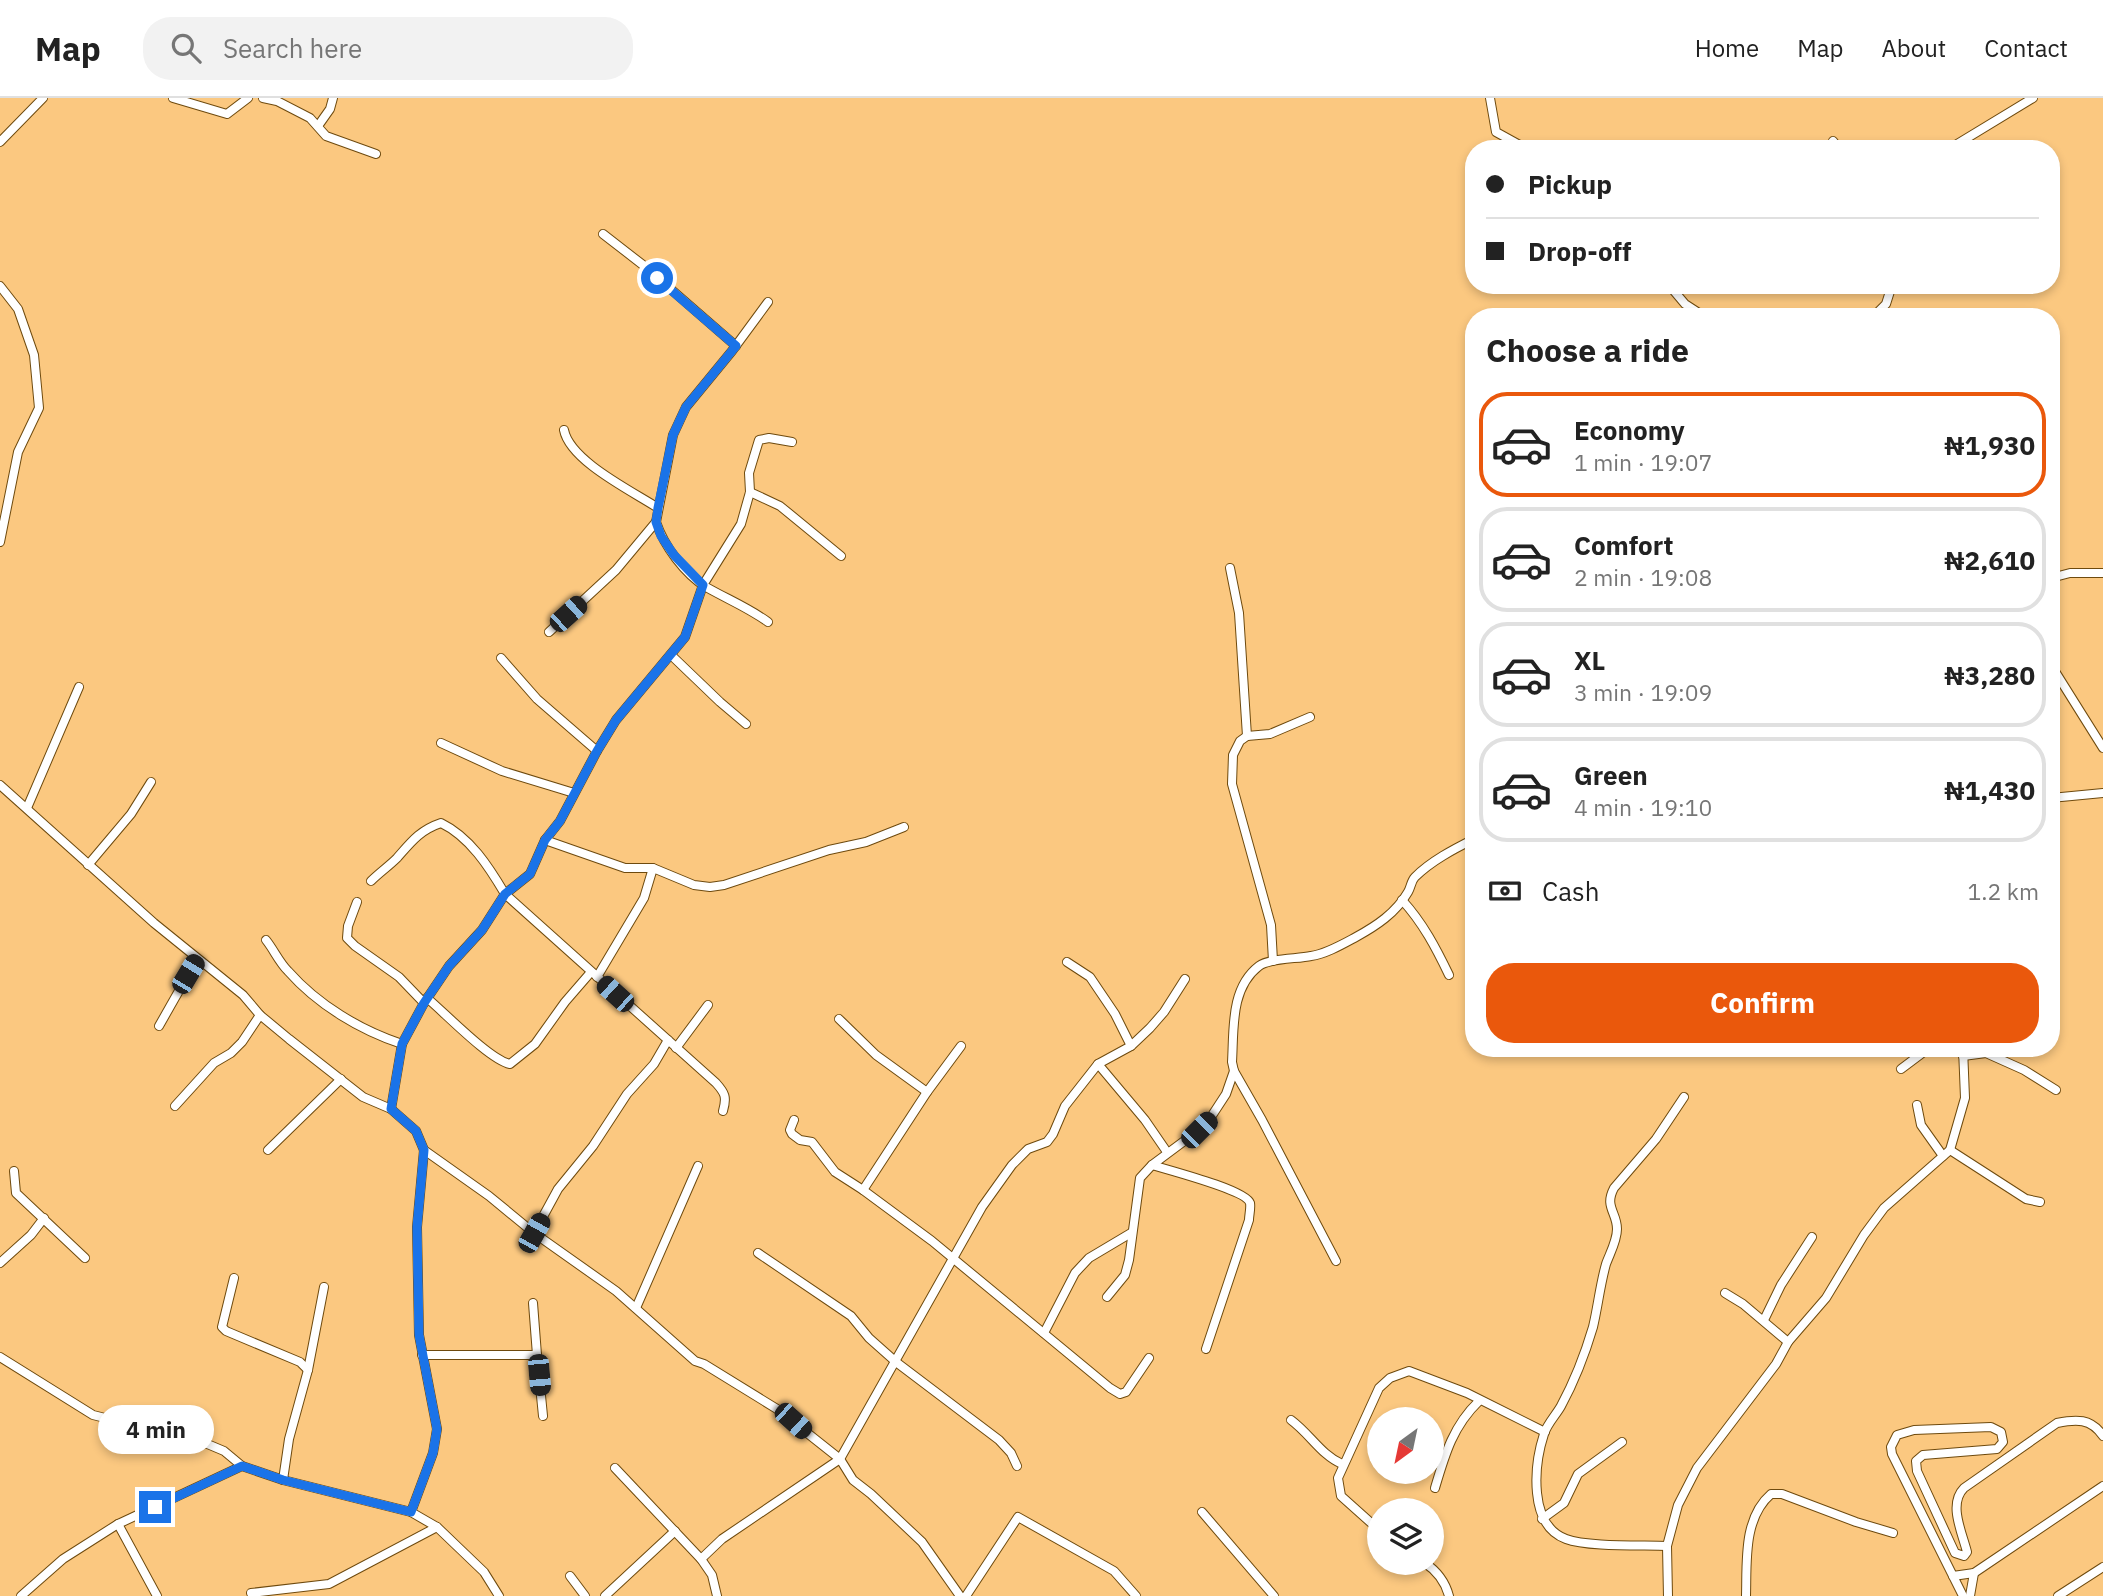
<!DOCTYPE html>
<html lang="en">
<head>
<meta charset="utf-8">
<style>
	:root { --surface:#fff; --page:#f2f2f2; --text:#222; --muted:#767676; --line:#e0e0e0; --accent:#ea580c }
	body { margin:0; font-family:"IBM Plex Sans",sans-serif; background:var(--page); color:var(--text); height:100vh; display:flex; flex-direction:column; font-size:26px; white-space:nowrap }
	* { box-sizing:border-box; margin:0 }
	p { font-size:23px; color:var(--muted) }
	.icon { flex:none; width:38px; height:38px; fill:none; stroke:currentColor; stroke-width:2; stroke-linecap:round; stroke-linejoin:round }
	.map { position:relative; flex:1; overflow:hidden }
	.side { position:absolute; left:1465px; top:210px; width:595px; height:749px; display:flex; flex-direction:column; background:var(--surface); border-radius:28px; box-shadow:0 4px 10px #0003 }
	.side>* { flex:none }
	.top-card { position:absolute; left:1465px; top:42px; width:595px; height:154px; border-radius:28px; box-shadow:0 4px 10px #0003; display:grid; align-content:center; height:154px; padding:0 21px; background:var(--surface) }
	.needle { width:46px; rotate:213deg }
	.fabs { position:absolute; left:1367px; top:1309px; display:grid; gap:14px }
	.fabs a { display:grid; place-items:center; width:77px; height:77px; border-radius:50%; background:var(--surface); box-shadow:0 4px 10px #0003; font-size:35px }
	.end { position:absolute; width:32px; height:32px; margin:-16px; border:9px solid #1a73e8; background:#fff; box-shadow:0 0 0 4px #fff }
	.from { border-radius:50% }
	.bubble { position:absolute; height:49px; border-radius:24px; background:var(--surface); box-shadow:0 4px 10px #0003; font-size:23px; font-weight:800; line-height:49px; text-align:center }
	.car { position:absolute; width:21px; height:42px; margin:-21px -10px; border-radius:9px; box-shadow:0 0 5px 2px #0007; background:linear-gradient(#222 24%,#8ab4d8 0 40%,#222 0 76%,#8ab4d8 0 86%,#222 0) }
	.top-card b { display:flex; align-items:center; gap:24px; height:66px; font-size:26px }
	.top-card b+b { border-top:2px solid var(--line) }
	.top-card i { width:18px; height:18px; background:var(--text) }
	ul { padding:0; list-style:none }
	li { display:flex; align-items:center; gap:21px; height:105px; margin:0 14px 10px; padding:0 7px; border:4px solid var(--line); border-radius:28px }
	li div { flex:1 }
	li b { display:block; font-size:26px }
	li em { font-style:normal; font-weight:800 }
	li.current { border-color:var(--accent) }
	li>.icon { width:63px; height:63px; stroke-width:1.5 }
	h2 { padding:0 21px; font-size:32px; line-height:84px }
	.pay { display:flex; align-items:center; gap:18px; height:77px; padding:0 21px; font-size:26px }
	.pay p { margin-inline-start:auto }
	.action { display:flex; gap:14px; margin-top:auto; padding:14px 21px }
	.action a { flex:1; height:80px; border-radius:28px; background:var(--accent); color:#fff; font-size:28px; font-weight:800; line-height:80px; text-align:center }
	header { display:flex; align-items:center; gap:42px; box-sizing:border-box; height:98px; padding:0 35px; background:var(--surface); border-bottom:2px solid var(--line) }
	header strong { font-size:33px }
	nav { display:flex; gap:38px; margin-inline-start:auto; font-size:24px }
	.search { width:490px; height:63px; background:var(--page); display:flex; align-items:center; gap:18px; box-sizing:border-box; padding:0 24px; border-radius:28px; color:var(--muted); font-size:26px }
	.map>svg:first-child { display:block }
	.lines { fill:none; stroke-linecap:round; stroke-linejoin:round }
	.minor-casing { stroke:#6e4a0e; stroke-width:10 }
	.minor { stroke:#fff; stroke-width:8 }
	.route { stroke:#1a73e8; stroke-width:9 }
</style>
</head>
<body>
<header>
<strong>Map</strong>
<div class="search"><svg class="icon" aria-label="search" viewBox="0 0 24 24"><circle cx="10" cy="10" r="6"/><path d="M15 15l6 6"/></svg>Search here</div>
<nav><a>Home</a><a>Map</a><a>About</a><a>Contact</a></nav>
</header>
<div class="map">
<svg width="2103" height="1498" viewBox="0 0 2103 1498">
	<rect width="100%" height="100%" fill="#fbc880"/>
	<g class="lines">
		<g class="minor-casing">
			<g id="minor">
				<polyline points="173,0 227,16 248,0"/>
				<polyline points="263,0 277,3 310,20 326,38 376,56"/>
				<polyline points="1490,0 1496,34 1527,51"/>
				<polyline points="318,28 330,11 333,0"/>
				<polyline points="1833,43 1839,51"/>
				<polyline points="0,44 43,0"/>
				<polyline points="1949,51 2033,0"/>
				<polyline points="603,136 643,167 736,248"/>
				<polyline points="1669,187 1685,206 1705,219"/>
				<polyline points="0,188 18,211 34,257 39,310 18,354 0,444"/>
				<path d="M768 204 732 253 686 309 673 337 656 424C664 448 685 476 706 489 727 501 749 510 768 524"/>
				<polyline points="1873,219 1886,206 1892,187"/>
				<path d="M564 332C570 363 632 393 658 410"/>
				<polyline points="750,394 780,408 841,458"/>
				<polyline points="1230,470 1239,515 1247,638"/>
				<polyline points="2051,480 2070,475 2103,475"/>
				<polyline points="549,534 616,472 656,424"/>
				<polyline points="671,557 720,604 746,626"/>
				<polyline points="501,560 537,601 597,653"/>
				<polyline points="2051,567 2103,650"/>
				<polyline points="441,645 502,673 574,695"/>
				<polyline points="0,687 154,825 243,897 260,917 289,941 363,999 391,1011 416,1033 424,1052 489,1098 534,1135 616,1193 695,1263 704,1266 777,1311 840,1361 853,1382 871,1396 922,1444 960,1498"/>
				<polyline points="2051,700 2103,695"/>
				<polyline points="27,710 79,589"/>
				<polyline points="545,742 625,770 653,770 694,787 710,789 724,787 829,752 866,744 904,729"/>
				<polyline points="88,767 131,716 151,684"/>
				<path d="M371 783C379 775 389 768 397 760 411 744 420 732 441 725 470 739 489 769 505 796L716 985C725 995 727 999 723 1013"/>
				<path d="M1402 802C1423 825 1436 850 1449 877"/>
				<polyline points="357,804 348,828 347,840 355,848 399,879 424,905"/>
				<path d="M266 842C274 852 279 864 288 873 318 907 360 932 402 946"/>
				<polyline points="1273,863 1271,827 1232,686 1233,657 1240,643 1247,638 1270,636 1310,619"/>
				<polyline points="1067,864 1090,879 1115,916 1131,948"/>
				<polyline points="597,879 644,800 653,770"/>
				<path d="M427 900C445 915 490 962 510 966L535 946 565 904 591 874"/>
				<polyline points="839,921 876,957 927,994"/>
				<polyline points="159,928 197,861"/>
				<polyline points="676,950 708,907"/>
				<polyline points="1963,958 1986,955 2024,972 2056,992"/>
				<polyline points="1098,966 1145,1022 1167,1054"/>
				<polyline points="1901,971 1929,950"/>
				<polyline points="1917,1007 1921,1027 1943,1058"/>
				<polyline points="175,1008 214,965 231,955 242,944 260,917"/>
				<polyline points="391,1011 402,946 424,905 449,868 482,832 505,796 530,776 545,742 560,723 597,653 616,622 685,539 703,487 741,426 750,394 749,375 759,342 769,340 792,344"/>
				<polyline points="794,1022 790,1032 792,1036 800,1042 812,1044 835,1074 863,1092 932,1143 1110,1290 1120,1296 1126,1294 1149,1260"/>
				<polyline points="268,1052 341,981"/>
				<polyline points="1950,1052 2026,1101 2040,1104"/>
				<path d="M1152 1067C1168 1072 1246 1092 1250 1105 1251 1110 1249 1117 1249 1122L1206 1251"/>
				<polyline points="14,1073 16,1095 85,1160"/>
				<polyline points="863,1092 927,994 961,948"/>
				<polyline points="534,1135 558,1091 593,1048 627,996 654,966 668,942"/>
				<polyline points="758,1155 851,1218 869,1240 896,1264 999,1342 1011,1355 1017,1368"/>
				<path d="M1336 1163 1262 1022 1234 973 1232 964C1234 932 1230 890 1259 868 1270 860 1297 861 1311 858 1326 856 1343 846 1356 839 1376 828 1396 815 1408 794 1411 789 1411 783 1415 779 1431 763 1454 751 1474 741"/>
				<polyline points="0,1165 31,1137 44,1120"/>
				<polyline points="234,1180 222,1229 226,1233 300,1264 308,1272"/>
				<polyline points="1725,1195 1743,1206 1788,1244"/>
				<polyline points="1107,1199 1125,1177 1129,1162 1140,1080 1152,1067 1199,1032 1211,1019 1226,996 1234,973"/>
				<polyline points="533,1205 537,1257"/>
				<polyline points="636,1210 698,1068"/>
				<polyline points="1764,1222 1781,1187 1812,1139"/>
				<polyline points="1044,1235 1075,1175 1089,1160 1131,1135"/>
				<polyline points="422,1257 537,1257 543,1318"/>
				<polyline points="0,1259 93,1317 205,1345 224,1353 242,1368"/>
				<path d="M1291 1322C1310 1336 1321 1357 1342 1366"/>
				<polyline points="615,1370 701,1461 712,1477 717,1498"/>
				<polyline points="283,1382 289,1341 308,1272 324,1189"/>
				<path d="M1435 1390C1445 1356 1453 1328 1479 1303"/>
				<polyline points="411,1414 433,1355 437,1331 419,1237 417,1129 424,1052"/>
				<polyline points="1202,1414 1274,1498"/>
				<polyline points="1542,1421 1564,1405 1578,1376 1622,1344"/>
				<polyline points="118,1426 157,1498"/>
				<polyline points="1379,1432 1341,1398 1338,1380 1379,1290 1390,1280 1409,1273 1467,1295 1545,1334"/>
				<path d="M1667 1448C1641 1447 1587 1449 1566 1441 1528 1427 1534 1367 1544 1336 1547 1326 1556 1317 1561 1308 1574 1284 1585 1256 1593 1229 1598 1208 1600 1187 1606 1166 1610 1155 1617 1143 1617 1131 1617 1114 1604 1109 1614 1090L1656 1041 1684 999"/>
				<polyline points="701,1461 722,1441 840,1361 982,1109 1012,1067 1028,1051 1047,1044 1053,1036 1065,1008 1098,966 1131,948 1150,930 1164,914 1185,881"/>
				<path d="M1425 1465C1437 1473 1445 1483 1449 1498"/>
				<polyline points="570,1478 585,1498"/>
				<polyline points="1953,1478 1974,1475 2103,1388"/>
				<polyline points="251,1495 329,1486 437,1429"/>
				<polyline points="21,1498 63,1461 118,1426 242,1368 283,1382 411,1414 437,1429 484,1474 499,1498"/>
				<polyline points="605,1498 675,1433"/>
				<polyline points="966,1498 1018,1419 1114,1473 1136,1498"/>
				<polyline points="1668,1498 1667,1448 1678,1407 1697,1370 1776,1266 1788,1244 1826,1200 1864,1137 1884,1110 1950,1052 1965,1000 1963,950"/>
				<path d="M1746 1498C1747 1464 1743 1420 1771 1396H1782L1856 1424 1893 1435"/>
				<path d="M1963 1498 1892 1356 1891 1349 1897 1337 1914 1332 1991 1329 2001 1334 2003 1344 1997 1351 1923 1357 1916 1363 1917 1373 1955 1455 1964 1458 1967 1454C1962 1434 1948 1406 1964 1390L2057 1325C2076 1321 2091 1320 2103 1338"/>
				<polyline points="1970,1498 1974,1475"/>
				<polyline points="2058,1498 2103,1469"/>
			</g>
		</g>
		<use href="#minor" class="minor"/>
	</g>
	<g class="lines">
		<polyline class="route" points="155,1409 242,1368 283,1382 411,1414 433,1355 437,1331 419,1237 417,1129 424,1052 416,1033 391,1011 402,946 424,905 449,868 482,832 505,796 530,776 545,742 560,723 597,653 616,622 685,539 703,487 674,457 661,438 656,424 658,410 673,337 686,309 736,248 657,180"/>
	</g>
</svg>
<div class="fabs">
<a><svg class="needle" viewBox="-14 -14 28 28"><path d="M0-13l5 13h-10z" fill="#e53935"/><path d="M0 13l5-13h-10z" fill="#767676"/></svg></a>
<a><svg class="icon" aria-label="layers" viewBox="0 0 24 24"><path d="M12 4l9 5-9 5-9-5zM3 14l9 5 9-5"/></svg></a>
</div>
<i class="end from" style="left:657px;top:180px"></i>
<i class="end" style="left:155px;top:1409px"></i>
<div class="bubble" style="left:98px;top:1307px;width:116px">4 min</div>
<i class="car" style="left:568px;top:516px;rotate:48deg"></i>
<i class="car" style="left:188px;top:876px;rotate:31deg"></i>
<i class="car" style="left:615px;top:896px;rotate:312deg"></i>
<i class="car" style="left:1199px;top:1032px;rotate:45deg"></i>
<i class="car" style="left:534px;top:1135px;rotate:29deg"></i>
<i class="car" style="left:539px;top:1277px;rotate:175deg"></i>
<i class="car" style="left:793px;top:1323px;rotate:132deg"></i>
<div class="top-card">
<b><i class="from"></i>Pickup</b>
<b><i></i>Drop-off</b>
</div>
<section class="side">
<h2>Choose a ride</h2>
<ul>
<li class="current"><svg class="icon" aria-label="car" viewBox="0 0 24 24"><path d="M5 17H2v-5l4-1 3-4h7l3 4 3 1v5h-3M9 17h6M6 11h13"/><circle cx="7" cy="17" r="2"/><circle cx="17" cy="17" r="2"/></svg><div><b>Economy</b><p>1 min · 19:07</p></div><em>₦1,930</em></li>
<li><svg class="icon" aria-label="car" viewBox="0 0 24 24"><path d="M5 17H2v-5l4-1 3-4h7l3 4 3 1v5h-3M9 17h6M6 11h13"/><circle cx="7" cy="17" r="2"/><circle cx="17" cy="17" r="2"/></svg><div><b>Comfort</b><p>2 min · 19:08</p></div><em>₦2,610</em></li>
<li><svg class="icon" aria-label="car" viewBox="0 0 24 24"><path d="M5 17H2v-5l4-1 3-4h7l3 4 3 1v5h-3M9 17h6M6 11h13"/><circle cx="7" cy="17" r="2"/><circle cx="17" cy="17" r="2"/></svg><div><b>XL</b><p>3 min · 19:09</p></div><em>₦3,280</em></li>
<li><svg class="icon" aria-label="car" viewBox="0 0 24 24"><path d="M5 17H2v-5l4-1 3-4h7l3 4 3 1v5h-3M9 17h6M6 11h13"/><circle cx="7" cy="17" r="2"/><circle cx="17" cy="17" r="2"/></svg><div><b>Green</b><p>4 min · 19:10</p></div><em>₦1,430</em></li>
</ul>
<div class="pay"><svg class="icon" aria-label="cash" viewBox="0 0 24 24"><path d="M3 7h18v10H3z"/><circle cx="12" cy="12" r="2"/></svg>Cash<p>1.2 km</p></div>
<div class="action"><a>Confirm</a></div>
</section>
</div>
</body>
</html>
